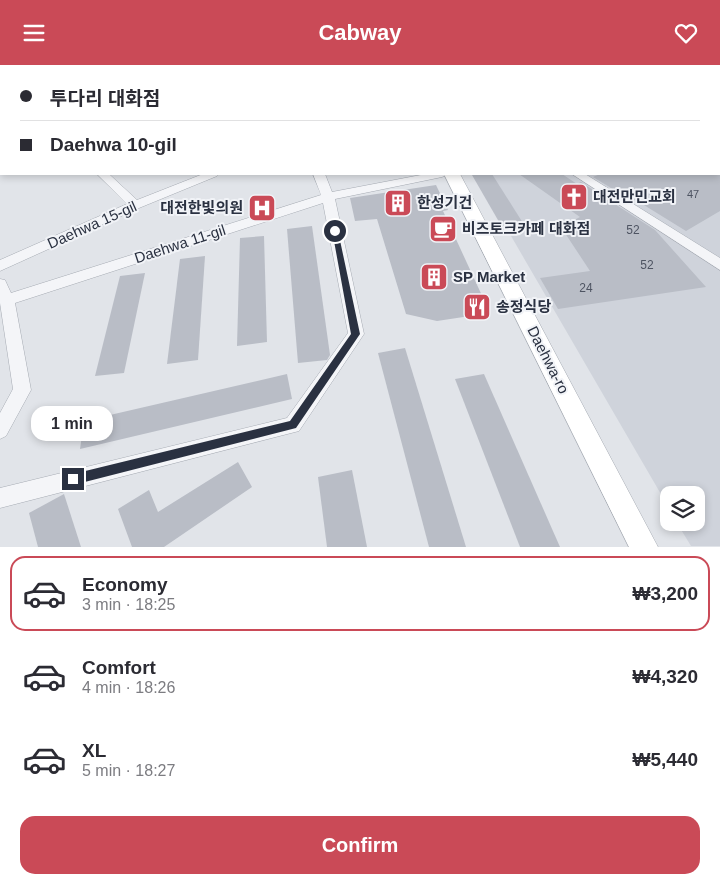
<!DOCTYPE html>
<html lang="en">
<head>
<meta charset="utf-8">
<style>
	:root { --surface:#fff; --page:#f7f7f7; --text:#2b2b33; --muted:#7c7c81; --line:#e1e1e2; --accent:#ca4a57 }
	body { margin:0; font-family:Arial,"Noto Sans KR",sans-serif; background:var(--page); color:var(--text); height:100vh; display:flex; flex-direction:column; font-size:19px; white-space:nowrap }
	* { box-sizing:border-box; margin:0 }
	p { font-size:16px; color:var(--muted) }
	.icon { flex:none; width:28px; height:28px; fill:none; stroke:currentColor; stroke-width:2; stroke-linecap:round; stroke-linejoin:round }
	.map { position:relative; height:482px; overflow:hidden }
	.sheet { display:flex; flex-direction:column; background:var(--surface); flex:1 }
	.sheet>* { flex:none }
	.top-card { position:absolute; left:0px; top:0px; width:720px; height:110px; box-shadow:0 2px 8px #0003; display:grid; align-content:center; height:110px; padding:0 20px; background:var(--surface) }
	.controls { position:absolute; left:660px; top:421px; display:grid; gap:10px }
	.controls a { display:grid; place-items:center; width:45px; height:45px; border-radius:10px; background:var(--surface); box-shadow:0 2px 8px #0003; font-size:25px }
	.end { position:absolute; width:22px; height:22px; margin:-11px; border:6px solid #2a3141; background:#fff; box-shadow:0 0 0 2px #fff }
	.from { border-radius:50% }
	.bubble { position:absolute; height:35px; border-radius:15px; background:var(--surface); box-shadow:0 2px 8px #0003; font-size:16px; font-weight:700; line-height:35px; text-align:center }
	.top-card b { display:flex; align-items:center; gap:18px; height:48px; font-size:19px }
	.top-card b+b { border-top:1px solid var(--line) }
	.top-card i { width:12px; height:12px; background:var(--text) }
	ul { padding:9px 0 0; list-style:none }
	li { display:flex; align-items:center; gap:15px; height:75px; margin:0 10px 8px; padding:0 10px; border:2px solid transparent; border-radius:15px }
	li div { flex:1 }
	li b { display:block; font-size:19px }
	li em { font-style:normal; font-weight:700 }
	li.selected { border-color:var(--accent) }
	li>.icon { width:45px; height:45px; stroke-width:1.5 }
	.button { display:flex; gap:10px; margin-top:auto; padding:10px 20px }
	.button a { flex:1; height:58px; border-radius:15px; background:var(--accent); color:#fff; font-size:20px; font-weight:700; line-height:58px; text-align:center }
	header { display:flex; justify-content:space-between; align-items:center; height:65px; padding:0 20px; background:var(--accent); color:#fff; font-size:22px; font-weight:700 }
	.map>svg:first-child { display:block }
	.built { fill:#cfd3db }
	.building { fill:#b9bdc6 }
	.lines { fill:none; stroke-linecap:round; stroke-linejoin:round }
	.service-casing { stroke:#a6abb3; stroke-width:1 }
	.minor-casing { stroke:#a6abb3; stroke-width:1 }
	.secondary-casing { stroke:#a6abb3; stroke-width:1 }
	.service { fill:#f4f5f8; fill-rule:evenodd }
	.minor { fill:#f4f5f8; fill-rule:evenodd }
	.secondary { fill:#fff; fill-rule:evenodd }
	.route { fill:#2a3141 }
	.labels { text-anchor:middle; stroke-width:4; stroke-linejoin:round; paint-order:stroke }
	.far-number-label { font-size:11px; fill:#4e5462 }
	.number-label { font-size:12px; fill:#4e5462 }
	.poi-label { font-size:15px; font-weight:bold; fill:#2a3141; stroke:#f1f3f7; text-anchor:start }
	.street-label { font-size:15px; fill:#2a3141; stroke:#f1f3f7 }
</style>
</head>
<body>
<header><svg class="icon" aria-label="menu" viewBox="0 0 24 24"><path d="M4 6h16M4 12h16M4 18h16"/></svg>Cabway<svg class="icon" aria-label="heart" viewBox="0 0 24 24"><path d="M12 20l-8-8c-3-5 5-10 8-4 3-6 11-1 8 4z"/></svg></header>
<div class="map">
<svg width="720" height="482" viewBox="0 0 720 482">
	<rect width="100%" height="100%" fill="#e1e4e9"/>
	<polygon class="built" points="411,0 720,0 720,481 691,481 677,458 696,458 696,430 669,430 669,443 475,109 719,109 719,1"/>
	<g class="building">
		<polygon points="484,109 492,109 528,166 506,169 472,110"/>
		<polygon points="519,109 562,109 577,119 581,117 655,165 706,222 558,244 540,213 590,206 561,162 580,152"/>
		<polygon points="600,109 720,109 720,146 686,166 618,124 624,131 593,112"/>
		<polygon points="436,120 448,145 443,146 490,248 437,256 406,249 377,154 355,156 350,133"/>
		<polygon points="312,161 330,290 327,295 298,298 287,164"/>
		<polygon points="264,171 267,277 237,281 240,173"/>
		<polygon points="205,191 198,295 167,299 180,194"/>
		<polygon points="145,208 124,308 95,311 120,211"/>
		<polygon points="405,283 466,482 429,482 378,288"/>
		<polygon points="287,309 292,334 80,384 84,356"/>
		<polygon points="484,309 560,482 520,482 455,314"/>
		<polygon points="238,397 252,422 164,482 132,482 118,444 149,425 158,447"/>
		<polygon points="352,405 367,482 327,482 318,412"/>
		<polygon points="64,429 81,482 38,482 29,448"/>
	</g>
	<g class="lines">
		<g class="service-casing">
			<g id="service">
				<polygon points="40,0 49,0 47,1 40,1"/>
				<rect x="0" y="10" width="1" height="3"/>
			</g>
		</g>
		<g class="minor-casing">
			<g id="minor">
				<polygon points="139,0 148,0 148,1 140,1"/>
				<polygon points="404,0 414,0 414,1 405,1"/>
				<polygon points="714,0 720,0 720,3 714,1"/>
				<rect x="0" y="24" width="1" height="6"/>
				<polygon points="97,109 109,109 137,135 203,109 219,109 217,111 139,143 0,206 0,195 127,139"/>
				<polygon points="313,109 325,109 332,127 426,109 448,109 442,112 335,134 364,269 299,366 0,443 0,423 287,353 348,268 323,138 15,238 31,325 6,371 0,374 0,348 13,324 0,238 0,214 5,215 11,228 321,130"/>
				<polygon points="572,109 585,109 720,193 720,205"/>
			</g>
		</g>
		<g class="secondary-casing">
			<g id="secondary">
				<polygon points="388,0 400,0 401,1 389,1"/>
				<polygon points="444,109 460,109 658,482 629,482"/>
			</g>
		</g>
		<use href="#service" class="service"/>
		<use href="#minor" class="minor"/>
		<use href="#secondary" class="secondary"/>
	</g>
	<polygon class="route" points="332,165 338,166 360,269 296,363 73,420 69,418 68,414 69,411 73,409 290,356 351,269"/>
	<defs>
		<g id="church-square" transform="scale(1.4375)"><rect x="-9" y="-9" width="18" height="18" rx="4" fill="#ca4a57" stroke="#f1f3f7"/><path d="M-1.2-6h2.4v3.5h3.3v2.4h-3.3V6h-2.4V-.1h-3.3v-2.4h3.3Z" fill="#fff"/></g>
		<g id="building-square" transform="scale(1.4375)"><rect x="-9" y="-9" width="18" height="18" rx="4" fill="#ca4a57" stroke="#f1f3f7"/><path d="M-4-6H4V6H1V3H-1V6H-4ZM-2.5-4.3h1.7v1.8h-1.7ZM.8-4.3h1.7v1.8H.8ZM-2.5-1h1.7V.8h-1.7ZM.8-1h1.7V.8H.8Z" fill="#fff"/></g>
		<g id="hospital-square" transform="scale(1.4375)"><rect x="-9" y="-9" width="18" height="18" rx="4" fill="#ca4a57" stroke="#f1f3f7"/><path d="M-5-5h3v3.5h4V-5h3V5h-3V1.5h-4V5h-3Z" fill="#fff"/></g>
		<g id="cafe-square" transform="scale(1.4375)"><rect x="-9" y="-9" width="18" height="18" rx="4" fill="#ca4a57" stroke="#f1f3f7"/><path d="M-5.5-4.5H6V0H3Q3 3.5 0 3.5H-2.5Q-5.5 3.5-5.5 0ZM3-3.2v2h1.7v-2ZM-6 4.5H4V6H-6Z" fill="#fff"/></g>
		<g id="restaurant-square" transform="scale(1.4375)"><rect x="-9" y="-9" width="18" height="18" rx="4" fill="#ca4a57" stroke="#f1f3f7"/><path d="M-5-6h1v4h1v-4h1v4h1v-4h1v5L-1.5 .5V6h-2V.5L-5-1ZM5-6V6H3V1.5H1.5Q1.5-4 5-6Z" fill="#fff"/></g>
	</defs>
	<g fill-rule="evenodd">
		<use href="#church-square" x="574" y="132"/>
		<use href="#building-square" x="398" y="138"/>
		<use href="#hospital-square" x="262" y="143"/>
		<use href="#cafe-square" x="443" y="164"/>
		<use href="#building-square" x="434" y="212"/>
		<use href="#restaurant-square" x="477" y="242"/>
	</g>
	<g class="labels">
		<g class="far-number-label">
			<text x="693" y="133">47</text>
		</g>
		<g class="number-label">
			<text x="633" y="169">52</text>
			<text x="647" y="204">52</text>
			<text x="586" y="227">24</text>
		</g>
		<g class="poi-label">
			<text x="593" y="137">대전만민교회</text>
			<text x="417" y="143">한성기건</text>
			<text x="243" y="148" text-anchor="end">대전한빛의원</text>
			<text x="462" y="169">비즈토크카페 대화점</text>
			<text x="453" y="217">SP Market</text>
			<text x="496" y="247">송정식당</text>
		</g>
		<g class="street-label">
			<text transform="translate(92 160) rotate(-24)" y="5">Daehwa 15-gil</text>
			<text transform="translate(180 179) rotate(-18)" y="5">Daehwa 11-gil</text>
			<text transform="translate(548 295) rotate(63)" y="5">Daehwa-ro</text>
		</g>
	</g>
</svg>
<div class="controls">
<a><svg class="icon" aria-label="layers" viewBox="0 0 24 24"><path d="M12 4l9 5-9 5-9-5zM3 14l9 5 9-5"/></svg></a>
</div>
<i class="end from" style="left:335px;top:166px"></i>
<i class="end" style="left:73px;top:414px"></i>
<div class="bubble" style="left:31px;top:341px;width:82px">1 min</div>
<div class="top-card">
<b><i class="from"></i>투다리 대화점</b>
<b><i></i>Daehwa 10-gil</b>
</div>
</div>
<section class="sheet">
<ul>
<li class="selected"><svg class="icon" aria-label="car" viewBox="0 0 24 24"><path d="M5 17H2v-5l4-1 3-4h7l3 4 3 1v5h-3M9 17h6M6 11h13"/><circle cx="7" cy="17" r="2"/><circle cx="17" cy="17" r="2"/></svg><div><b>Economy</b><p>3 min · 18:25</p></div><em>₩3,200</em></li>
<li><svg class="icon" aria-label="car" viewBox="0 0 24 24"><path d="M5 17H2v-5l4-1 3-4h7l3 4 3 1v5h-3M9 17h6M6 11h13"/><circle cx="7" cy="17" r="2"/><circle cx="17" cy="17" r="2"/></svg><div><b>Comfort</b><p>4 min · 18:26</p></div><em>₩4,320</em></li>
<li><svg class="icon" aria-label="car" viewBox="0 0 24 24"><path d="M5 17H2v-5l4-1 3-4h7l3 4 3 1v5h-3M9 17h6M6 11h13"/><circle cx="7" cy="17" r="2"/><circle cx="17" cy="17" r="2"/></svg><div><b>XL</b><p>5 min · 18:27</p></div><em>₩5,440</em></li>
</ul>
<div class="button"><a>Confirm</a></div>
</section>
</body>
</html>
